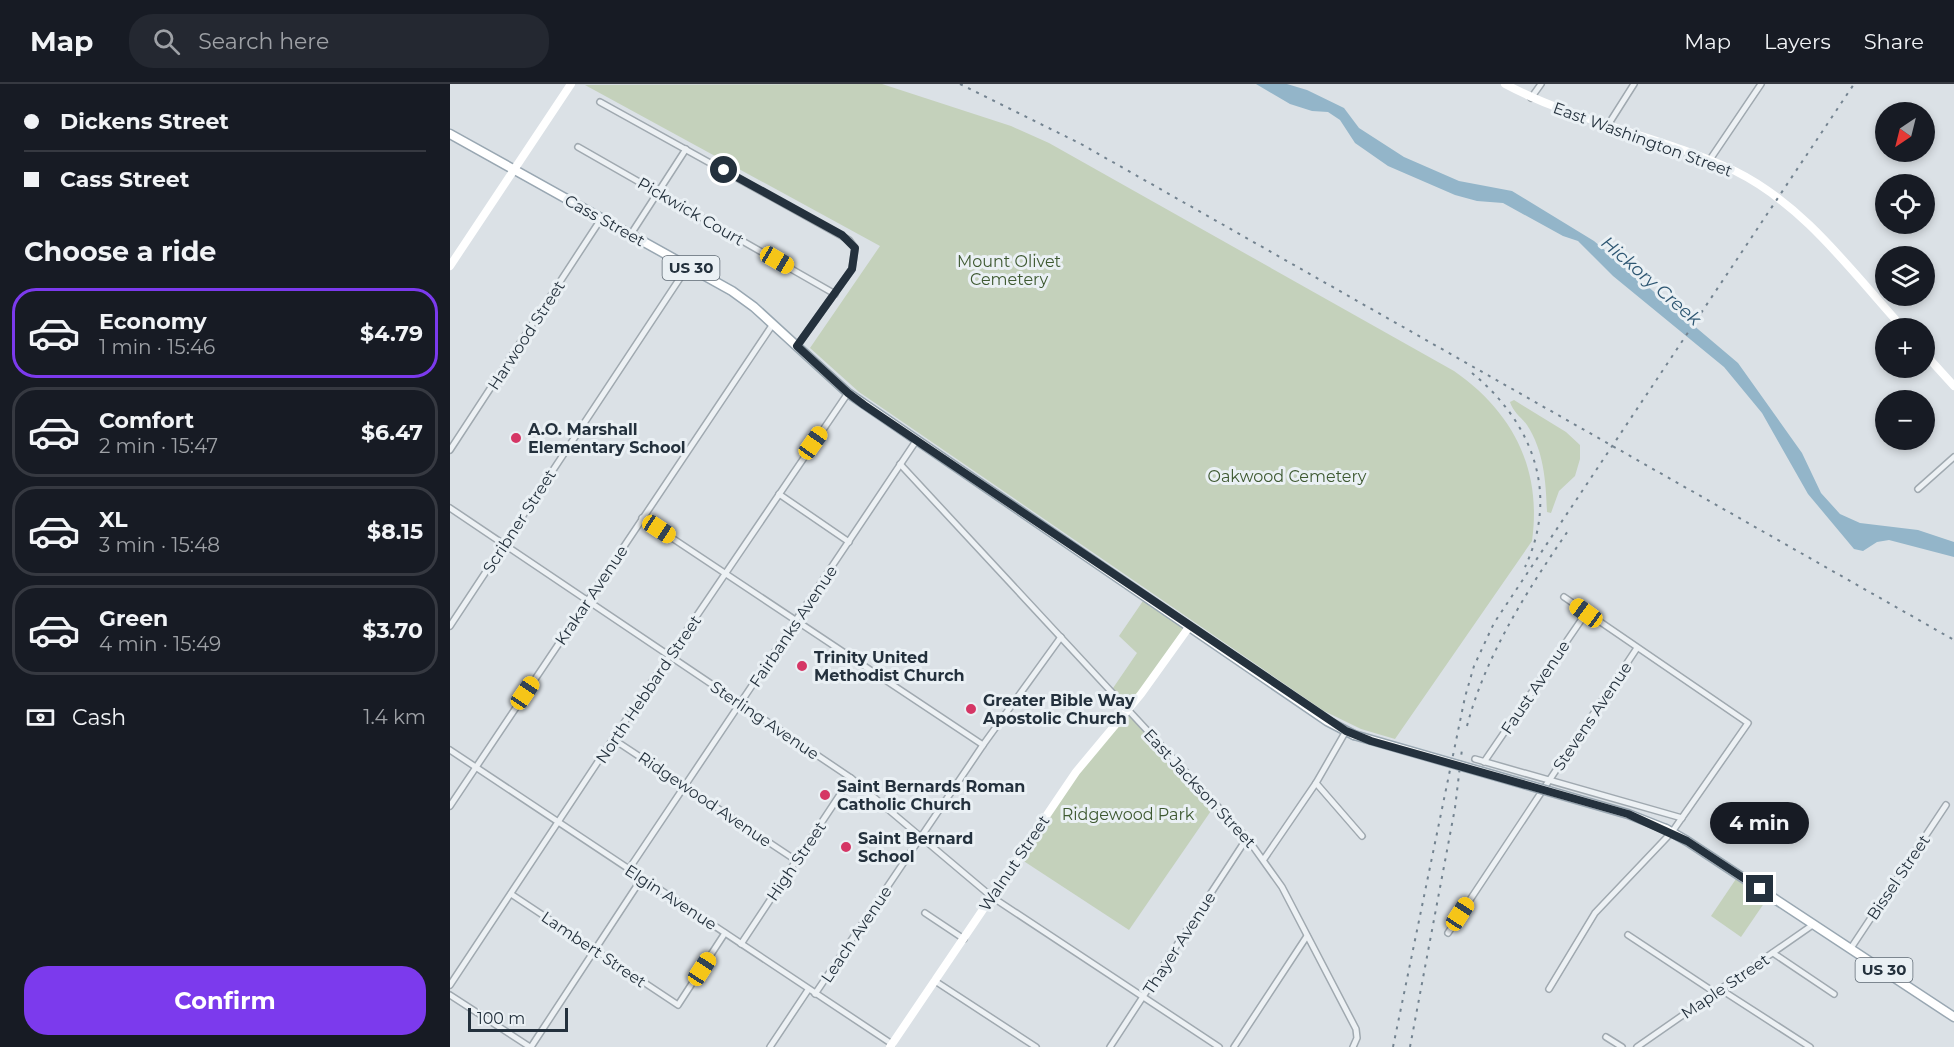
<!DOCTYPE html>
<html lang="en">
<head>
<meta charset="utf-8">
<style>
	:root { --surface:#171b24; --page:#242831; --text:#f1f3f6; --muted:#9ea1a6; --line:#363941; --accent:#7c3aed }
	body { margin:0; font-family:Montserrat,sans-serif; background:var(--page); color:var(--text); height:100vh; display:flex; flex-direction:column; font-size:22px; white-space:nowrap }
	* { box-sizing:border-box; margin:0 }
	p { font-size:20px; color:var(--muted) }
	.icon { flex:none; width:33px; height:33px; fill:none; stroke:currentColor; stroke-width:2; stroke-linecap:round; stroke-linejoin:round }
	.map { position:relative; flex:1; overflow:hidden }
	.sheet { display:flex; flex-direction:column; background:var(--surface); width:450px }
	.sheet>* { flex:none }
	.top-card { display:grid; align-content:center; height:132px; padding:0 24px; background:var(--surface) }
	.needle { width:39px; rotate:215deg }
	.buttons { position:absolute; left:1425px; top:18px; display:grid; gap:12px }
	.buttons a { display:grid; place-items:center; width:60px; height:60px; border-radius:50%; background:var(--surface); box-shadow:0 3px 9px #0003; font-size:30px }
	.scale { position:absolute; left:18px; bottom:15px; width:100px; box-sizing:border-box; padding-left:6px; border:3px solid #24313d; border-top:0; font-size:16px; line-height:21px; white-space:nowrap; color:#24313d; -webkit-text-stroke:4px #eaf0f4; paint-order:stroke }
	.end { position:absolute; width:27px; height:27px; margin:-14px; border:8px solid #24313d; background:#fff; box-shadow:0 0 0 3px #fff }
	.from { border-radius:50% }
	.bubble { position:absolute; height:42px; border-radius:21px; background:var(--surface); box-shadow:0 3px 9px #0003; font-size:20px; font-weight:700; line-height:42px; text-align:center }
	.car { position:absolute; width:18px; height:36px; margin:-18px -9px; border-radius:8px; box-shadow:0 0 4px 2px #0007; background:linear-gradient(#f5c518 24%,#345 0 40%,#f5c518 0 76%,#345 0 86%,#f5c518 0) }
	.top-card b { display:flex; align-items:center; gap:21px; height:57px; font-size:22px }
	.top-card b+b { border-top:2px solid var(--line) }
	.top-card i { width:15px; height:15px; background:var(--text) }
	ul { padding:0; list-style:none }
	li { display:flex; align-items:center; gap:18px; height:90px; margin:0 12px 9px; padding:0 12px; border:3px solid var(--line); border-radius:24px }
	li div { flex:1 }
	li b { display:block; font-size:22px }
	li em { font-style:normal; font-weight:700 }
	li.on { border-color:var(--accent) }
	li>.icon { width:54px; height:54px; stroke-width:1.5 }
	h2 { padding:0 24px; font-size:27px; line-height:72px }
	.pay { display:flex; align-items:center; gap:15px; height:66px; padding:0 24px; font-size:22px }
	.pay p { margin-inline-start:auto }
	.cta { display:flex; gap:12px; margin-top:auto; padding:12px 24px }
	.cta a { flex:1; height:69px; border-radius:24px; background:var(--accent); color:#fff; font-size:24px; font-weight:700; line-height:69px; text-align:center }
	header { display:flex; align-items:center; gap:36px; box-sizing:border-box; height:84px; padding:0 30px; background:var(--surface); border-bottom:2px solid var(--line) }
	header strong { font-size:28px }
	nav { display:flex; gap:33px; margin-inline-start:auto; font-size:21px }
	.search { width:420px; height:54px; background:var(--page); display:flex; align-items:center; gap:15px; box-sizing:border-box; padding:0 21px; border-radius:24px; color:var(--muted); font-size:22px }
	main { display:flex; flex:1; min-height:0 }
	.map>svg:first-child { display:block }
	.green { fill:#c4d1bb }
	.water { fill:#93b5c9 }
	.lines { fill:none; stroke-linecap:round; stroke-linejoin:round }
	.street-casing { stroke:#a0a9b0; stroke-width:8 }
	.primary-casing { stroke:#99a7b2; stroke-width:11 }
	.street { stroke:#edf1f4; stroke-width:5 }
	.secondary { stroke:#fff; stroke-width:8 }
	.primary { stroke:#fff; stroke-width:8 }
	.rail { stroke:#738390; stroke-width:2; stroke-dasharray:3 6; stroke-linecap:butt }
	.primary-bridge-casing { stroke:#99a7b2; stroke-width:11; stroke-linecap:butt }
	.primary-bridge { stroke:#fff; stroke-width:8 }
	.route { stroke:#24313d; stroke-width:8 }
	.poi-dot { fill:#d53665; stroke:#eaf0f4; stroke-width:2 }
	.labels { text-anchor:middle; stroke-width:6; stroke-linejoin:round; paint-order:stroke }
	.shield { fill:#eaf0f4; stroke:#5f6a74; stroke-width:1.5 }
	.shield-label { font-size:15px; font-weight:bold; fill:#24313d }
	.street-label { font-size:16px; fill:#24313d; stroke:#eaf0f4 }
	.park-label { font-size:16px; fill:#3e5931; stroke:#eaf0f4 }
	.poi-label { font-size:16px; font-weight:bold; fill:#24313d; stroke:#eaf0f4; text-anchor:start }
	.water-label { font-size:18px; font-style:italic; fill:#2d5672; stroke:#eaf0f4 }
</style>
</head>
<body>
<header>
<strong>Map</strong>
<div class="search"><svg class="icon" aria-label="search" viewBox="0 0 24 24"><circle cx="10" cy="10" r="6"/><path d="M15 15l6 6"/></svg>Search here</div>
<nav><a>Map</a><a>Layers</a><a>Share</a></nav>
</header>
<main>
<section class="sheet">
<div class="top-card">
<b><i class="from"></i>Dickens Street</b>
<b><i></i>Cass Street</b>
</div>
<h2>Choose a ride</h2>
<ul>
<li class="on"><svg class="icon" aria-label="car" viewBox="0 0 24 24"><path d="M5 17H2v-5l4-1 3-4h7l3 4 3 1v5h-3M9 17h6M6 11h13"/><circle cx="7" cy="17" r="2"/><circle cx="17" cy="17" r="2"/></svg><div><b>Economy</b><p>1 min · 15:46</p></div><em>$4.79</em></li>
<li><svg class="icon" aria-label="car" viewBox="0 0 24 24"><path d="M5 17H2v-5l4-1 3-4h7l3 4 3 1v5h-3M9 17h6M6 11h13"/><circle cx="7" cy="17" r="2"/><circle cx="17" cy="17" r="2"/></svg><div><b>Comfort</b><p>2 min · 15:47</p></div><em>$6.47</em></li>
<li><svg class="icon" aria-label="car" viewBox="0 0 24 24"><path d="M5 17H2v-5l4-1 3-4h7l3 4 3 1v5h-3M9 17h6M6 11h13"/><circle cx="7" cy="17" r="2"/><circle cx="17" cy="17" r="2"/></svg><div><b>XL</b><p>3 min · 15:48</p></div><em>$8.15</em></li>
<li><svg class="icon" aria-label="car" viewBox="0 0 24 24"><path d="M5 17H2v-5l4-1 3-4h7l3 4 3 1v5h-3M9 17h6M6 11h13"/><circle cx="7" cy="17" r="2"/><circle cx="17" cy="17" r="2"/></svg><div><b>Green</b><p>4 min · 15:49</p></div><em>$3.70</em></li>
</ul>
<div class="pay"><svg class="icon" aria-label="cash" viewBox="0 0 24 24"><path d="M3 7h18v10H3z"/><circle cx="12" cy="12" r="2"/></svg>Cash<p>1.4 km</p></div>
<div class="cta"><a>Confirm</a></div>
</section>
<div class="map">
<svg width="1504" height="963" viewBox="0 0 1504 963">
	<rect width="100%" height="100%" fill="#dbe1e6"/>
	<g class="green">
		<path d="M432 0 561 42 599 59 1004 287C1063 328 1092 385 1082 457L945 655 911 645 874 627 409 308 360 264 430 162 135 1Z"/>
		<path d="M1064 316 1116 348 1130 361V375L1125 392 1109 407 1101 429 1097 428C1096 398 1094 367 1077 341 1071 333 1063 328 1060 318Z"/>
		<polygon points="695,514 738,543 678,625 661,607 687,569 669,552"/>
		<polygon points="678,627 765,721 679,846 569,774 626,689"/>
		<polygon points="1288,792 1319,812 1291,853 1261,832"/>
	</g>
	<polygon class="water" points="806,0 837,0 857,6 894,24 909,44 954,73 1009,97 1062,107 1144,157 1288,279 1352,369 1371,409 1390,430 1410,439 1468,446 1504,458 1504,473 1439,456 1427,458 1413,467 1404,465 1358,410 1312,329 1274,283 1163,192 1128,157 1113,152 1053,119 1027,117 1005,111 938,82 905,59 890,36 878,28 862,27 840,20"/>
	<g class="lines">
		<g class="street-casing">
			<g id="street">
				<polyline points="1081,14 1091,0"/>
				<polyline points="150,18 399,156 405,164 402,185 347,262"/>
				<polyline points="1158,41 1184,0"/>
				<polyline points="128,63 385,210"/>
				<polyline points="1259,77 1311,0"/>
				<polyline points="181,150 236,65"/>
				<polyline points="0,366 151,135"/>
				<polyline points="450,380 797,754 832,803 906,945 907,954 903,963"/>
				<polyline points="1468,405 1504,373"/>
				<polyline points="329,410 399,458"/>
				<polyline points="0,424 401,694 542,813 769,963"/>
				<polyline points="192,434 533,661"/>
				<polyline points="0,542 238,182"/>
				<polyline points="163,655 347,777"/>
				<polyline points="0,666 442,960"/>
				<polyline points="1025,675 1232,734"/>
				<polyline points="1034,678 1136,529"/>
				<polyline points="866,699 912,752"/>
				<polyline points="0,722 323,240"/>
				<polyline points="814,775 866,699 896,647"/>
				<polyline points="179,785 466,357"/>
				<polyline points="61,810 228,921 275,849"/>
				<polyline points="475,829 514,855"/>
				<polyline points="998,849 1187,564"/>
				<polyline points="1178,851 1264,908"/>
				<polyline points="291,860 401,694"/>
				<polyline points="1401,864 1496,721"/>
				<polyline points="1323,869 1384,910"/>
				<polyline points="485,897 586,963"/>
				<polyline points="0,901 163,655 398,309"/>
				<polyline points="1099,905 1145,829 1222,748 1298,639 1114,513"/>
				<polyline points="1270,905 1360,963"/>
				<polyline points="365,910 533,661 611,553"/>
				<polyline points="0,911 80,963"/>
				<polyline points="1156,953 1172,963"/>
				<polyline points="81,963 192,794"/>
				<polyline points="320,963 358,906"/>
				<polyline points="660,963 797,754"/>
				<polyline points="784,963 857,852"/>
				<polyline points="1187,963 1364,840"/>
			</g>
		</g>
		<g class="primary-casing">
			<g id="primary">
				<polyline points="0,50 282,207 304,223 398,309 877,637 904,651"/>
				<polyline points="1216,745 1237,757 1504,933"/>
			</g>
		</g>
		<use href="#street" class="street"/>
		<g class="secondary">
			<path d="M1055 0C1128 39 1211 52 1285 87 1354 121 1402 188 1453 244"/>
			<polyline points="0,182 121,0"/>
			<polyline points="1474,269 1504,302"/>
			<polyline points="440,963 626,688 691,610 739,543"/>
		</g>
		<use href="#primary" class="primary"/>
		<g class="rail">
			<polyline points="510,0 631,60 1504,556"/>
			<path d="M1022 289C1082 338 1110 409 1075 483"/>
			<path d="M1017 642C1036 570 1078 505 1120 444"/>
			<polyline points="943,963 1015,613 1024,582 1044,539 1404,0"/>
			<polyline points="960,963 1005,724 1012,665"/>
		</g>
		<g class="primary-bridge-casing">
			<polyline id="primary-bridge" points="904,651 1178,730 1216,745"/>
		</g>
		<use href="#primary-bridge" class="primary-bridge"/>
	</g>
	<g class="lines">
		<polyline class="route" points="274,86 392,151 405,164 402,185 347,262 398,309 414,321 896,647 921,657 1178,730 1237,757 1310,805"/>
	</g>
	<g class="poi-dot">
		<circle cx="66" cy="354" r="6"/>
		<circle cx="352" cy="582" r="6"/>
		<circle cx="521" cy="625" r="6"/>
		<circle cx="375" cy="711" r="6"/>
		<circle cx="396" cy="763" r="6"/>
	</g>
	<g class="labels">
		<g class="shield">
			<rect x="212.5" y="172" width="57" height="24" rx="4.5"/>
			<rect x="1405.5" y="874" width="57" height="24" rx="4.5"/>
		</g>
		<g class="shield-label">
			<text x="241" y="189">US 30</text>
			<text x="1434" y="891">US 30</text>
		</g>
		<g class="street-label">
			<text transform="translate(1193 55) rotate(20)" y="6">East Washington Street</text>
			<text transform="translate(241 127) rotate(30)" y="6">Pickwick Court</text>
			<text transform="translate(155 136) rotate(29)" y="6">Cass Street</text>
			<text transform="translate(76 251) rotate(-57)" y="6">Harwood Street</text>
			<text transform="translate(69 437) rotate(-57)" y="6">Scribner Street</text>
			<text transform="translate(141 511) rotate(-56)" y="6">Krakar Avenue</text>
			<text transform="translate(343 542) rotate(-56)" y="6">Fairbanks Avenue</text>
			<text transform="translate(1085 603) rotate(-56)" y="6">Faust Avenue</text>
			<text transform="translate(198 605) rotate(-56)" y="6">North Hebbard Street</text>
			<text transform="translate(1142 632) rotate(-56)" y="6">Stevens Avenue</text>
			<text transform="translate(315 636) rotate(34)" y="6">Sterling Avenue</text>
			<text transform="translate(750 704) rotate(47)" y="6">East Jackson Street</text>
			<text transform="translate(255 715) rotate(34)" y="6">Ridgewood Avenue</text>
			<text transform="translate(346 777) rotate(-56)" y="6">High Street</text>
			<text transform="translate(564 779) rotate(-56)" y="6">Walnut Street</text>
			<text transform="translate(1448 793) rotate(-56)" y="6">Bissel Street</text>
			<text transform="translate(221 813) rotate(33)" y="6">Elgin Avenue</text>
			<text transform="translate(406 850) rotate(-56)" y="6">Leach Avenue</text>
			<text transform="translate(729 859) rotate(-57)" y="6">Thayer Avenue</text>
			<text transform="translate(144 865) rotate(34)" y="6">Lambert Street</text>
			<text transform="translate(1275 902) rotate(-34)" y="6">Maple Street</text>
		</g>
		<g class="park-label">
			<text x="559" y="183">Mount Olivet<tspan x="559" dy="18">Cemetery</tspan></text>
			<text x="837" y="398">Oakwood Cemetery</text>
			<text x="678" y="736">Ridgewood Park</text>
		</g>
		<g class="poi-label">
			<text x="78" y="351">A.O. Marshall<tspan x="78" dy="18">Elementary School</tspan></text>
			<text x="364" y="579">Trinity United<tspan x="364" dy="18">Methodist Church</tspan></text>
			<text x="533" y="622">Greater Bible Way<tspan x="533" dy="18">Apostolic Church</tspan></text>
			<text x="387" y="708">Saint Bernards Roman<tspan x="387" dy="18">Catholic Church</tspan></text>
			<text x="408" y="760">Saint Bernard<tspan x="408" dy="18">School</tspan></text>
		</g>
		<g class="water-label">
			<text transform="translate(1201 197) rotate(41)" y="6">Hickory Creek</text>
		</g>
	</g>
</svg>
<div class="buttons">
<a><svg class="needle" viewBox="-14 -14 28 28"><path d="M0-13l5 13h-10z" fill="#e53935"/><path d="M0 13l5-13h-10z" fill="#9ea1a6"/></svg></a>
<a><svg class="icon" aria-label="locate" viewBox="0 0 24 24"><circle cx="12" cy="12" r="6"/><path d="M12 2v4M12 18v4M2 12h4M18 12h4"/></svg></a>
<a><svg class="icon" aria-label="layers" viewBox="0 0 24 24"><path d="M12 4l9 5-9 5-9-5zM3 14l9 5 9-5"/></svg></a>
<a>+</a>
<a>−</a>
</div>
<div class="scale">100 m</div>
<i class="end from" style="left:274px;top:86px"></i>
<i class="end" style="left:1310px;top:805px"></i>
<div class="bubble" style="left:1260px;top:718px;width:99px">4 min</div>
<i class="car" style="left:327px;top:176px;rotate:120deg"></i>
<i class="car" style="left:363px;top:359px;rotate:35deg"></i>
<i class="car" style="left:209px;top:445px;rotate:123deg"></i>
<i class="car" style="left:1136px;top:529px;rotate:306deg"></i>
<i class="car" style="left:75px;top:609px;rotate:34deg"></i>
<i class="car" style="left:1010px;top:830px;rotate:33deg"></i>
<i class="car" style="left:252px;top:885px;rotate:33deg"></i>
</div>
</main>
</body>
</html>
